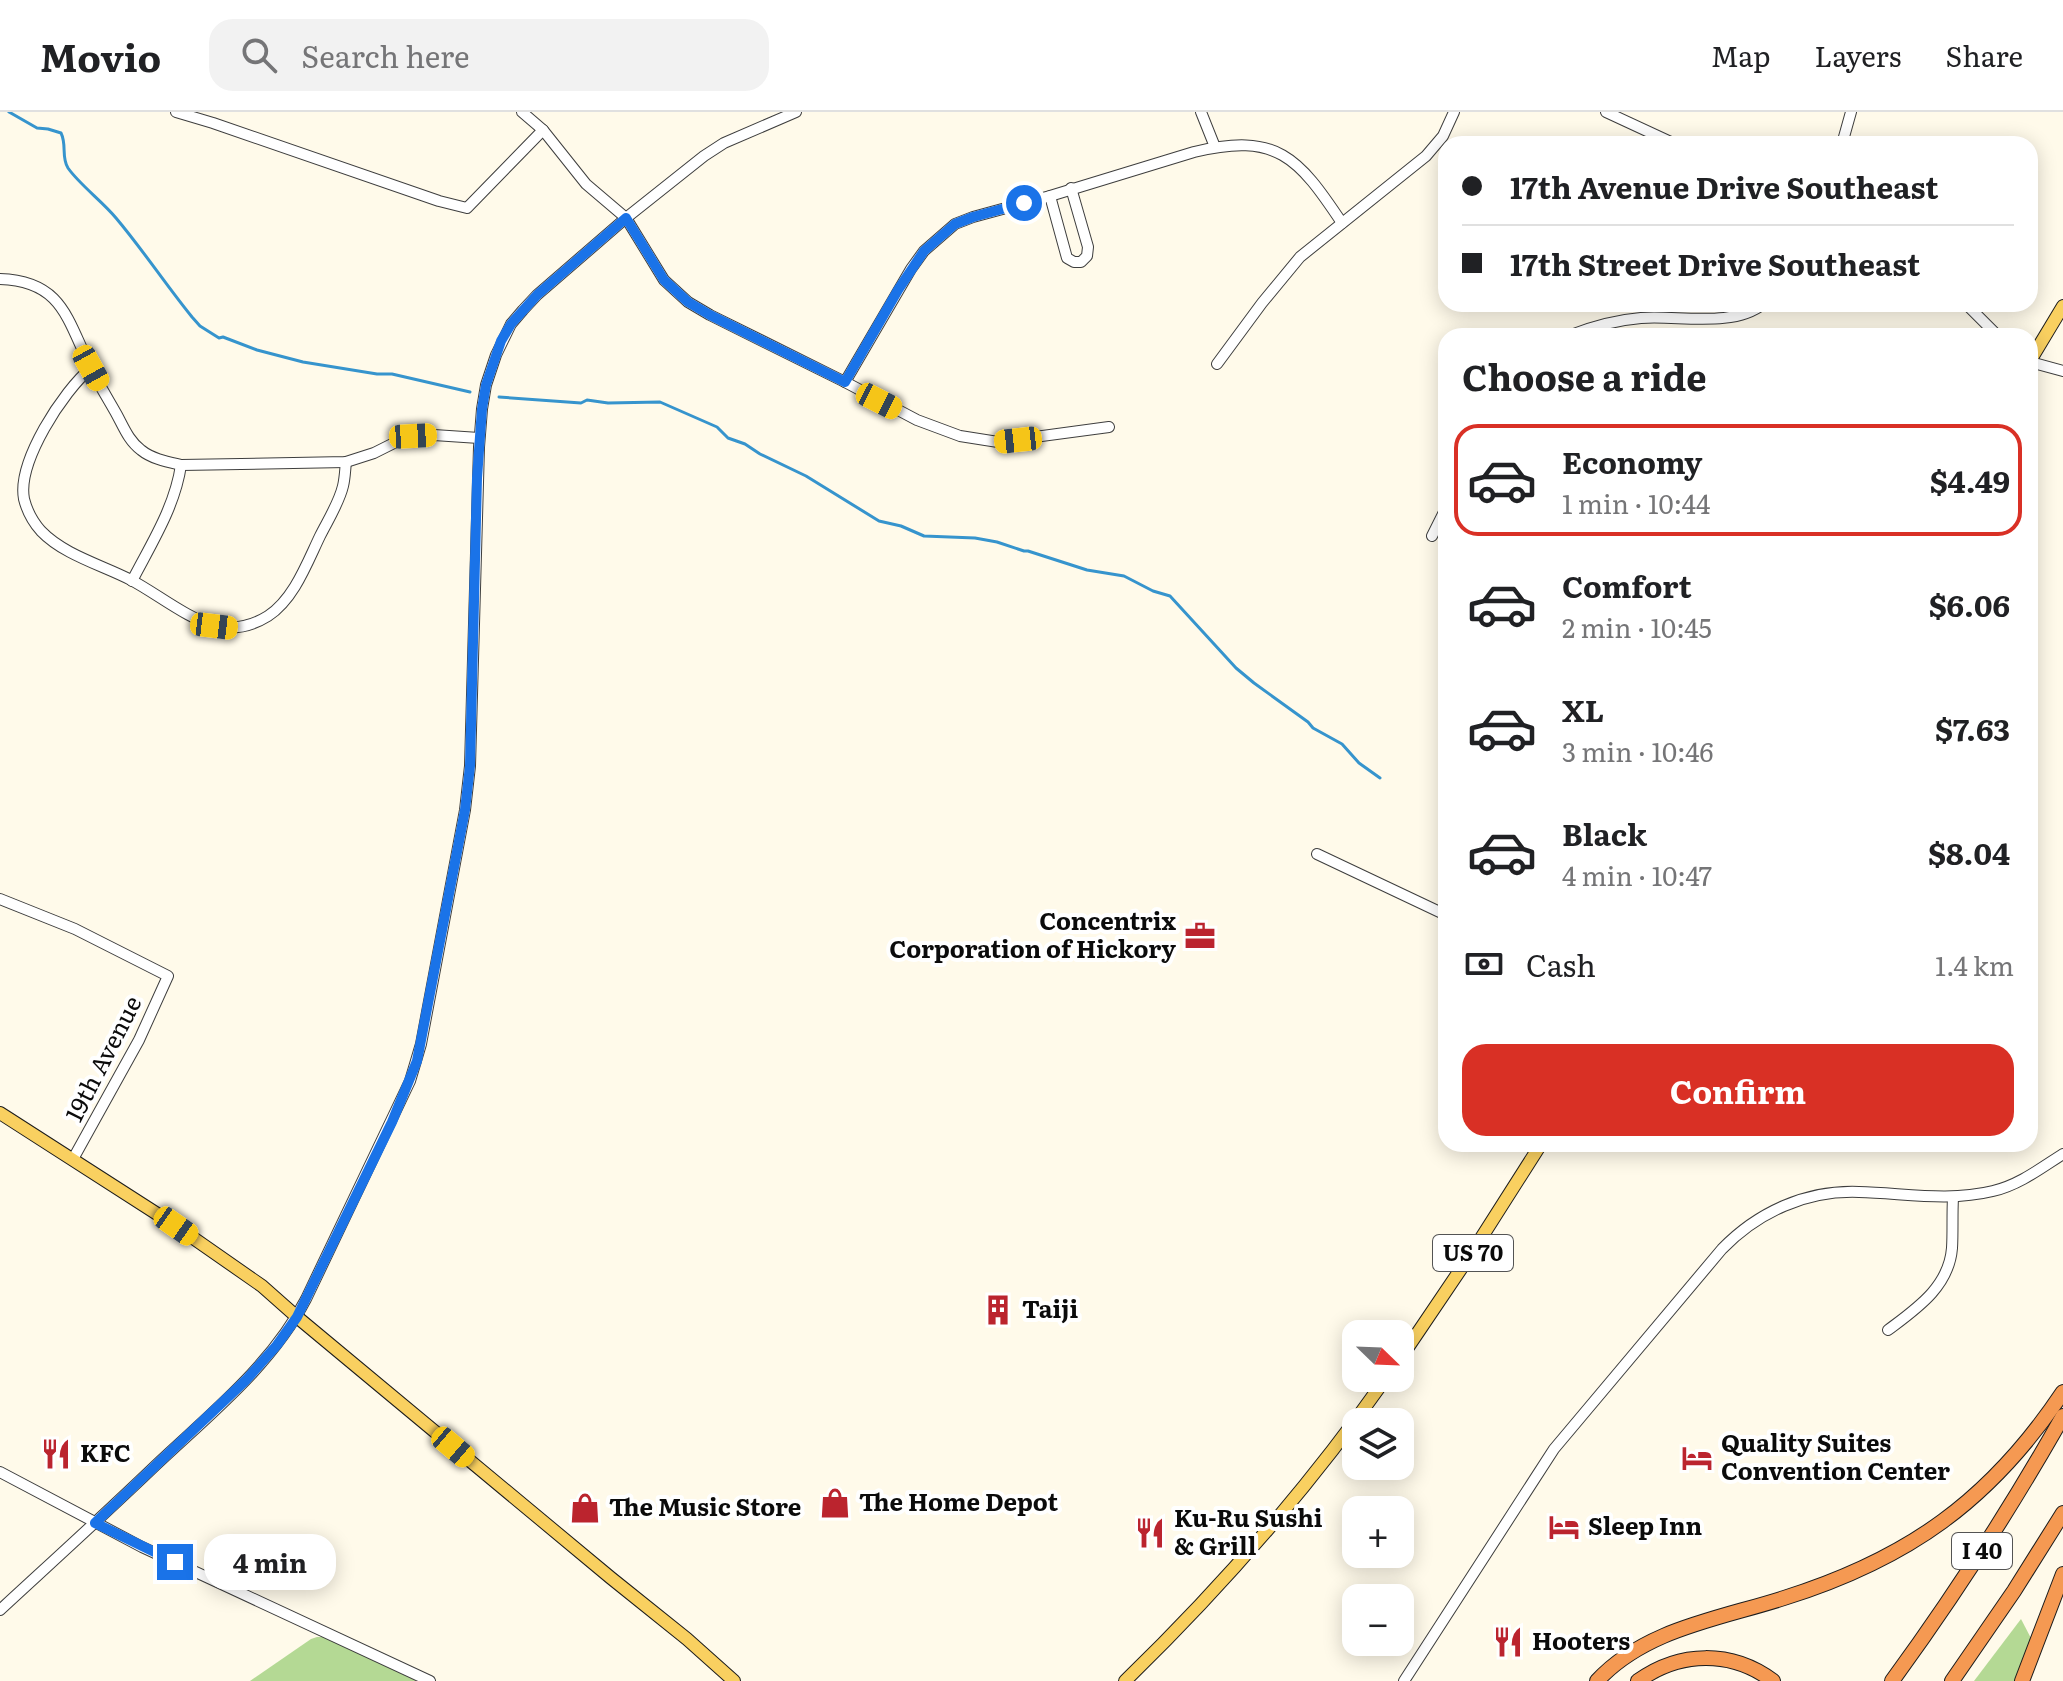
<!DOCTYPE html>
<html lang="en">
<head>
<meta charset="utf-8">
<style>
	:root { --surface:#fff; --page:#f2f2f2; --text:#202124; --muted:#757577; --line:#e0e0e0; --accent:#d93025 }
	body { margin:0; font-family:Literata,serif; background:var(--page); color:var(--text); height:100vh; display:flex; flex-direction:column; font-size:30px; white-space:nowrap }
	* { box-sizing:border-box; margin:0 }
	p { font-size:26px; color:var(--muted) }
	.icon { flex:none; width:44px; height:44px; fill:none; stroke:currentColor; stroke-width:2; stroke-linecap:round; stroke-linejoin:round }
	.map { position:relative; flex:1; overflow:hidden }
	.panel { position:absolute; left:1438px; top:216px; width:600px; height:824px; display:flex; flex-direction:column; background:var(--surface); border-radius:24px; box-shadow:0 4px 20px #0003 }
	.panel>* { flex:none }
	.hud { position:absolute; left:1438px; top:24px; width:600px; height:176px; border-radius:24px; box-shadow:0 4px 20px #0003; display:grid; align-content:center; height:176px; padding:0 24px; background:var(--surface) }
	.needle { width:52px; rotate:113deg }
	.controls { position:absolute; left:1342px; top:1208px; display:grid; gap:16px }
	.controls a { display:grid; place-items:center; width:72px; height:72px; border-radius:16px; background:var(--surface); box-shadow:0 4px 20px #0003; font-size:40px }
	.end { position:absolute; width:36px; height:36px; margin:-18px; border:10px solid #1a73e8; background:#fff; box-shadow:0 0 0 4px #fff }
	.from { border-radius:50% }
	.bubble { position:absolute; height:56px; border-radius:24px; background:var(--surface); box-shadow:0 4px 20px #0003; font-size:26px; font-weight:700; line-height:56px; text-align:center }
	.car { position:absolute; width:24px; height:48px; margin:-24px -12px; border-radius:10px; box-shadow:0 0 6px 2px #0007; background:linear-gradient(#f5c518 24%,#345 0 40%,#f5c518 0 76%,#345 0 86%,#f5c518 0) }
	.hud b { display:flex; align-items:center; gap:28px; height:76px; font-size:30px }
	.hud b+b { border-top:2px solid var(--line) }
	.hud i { width:20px; height:20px; background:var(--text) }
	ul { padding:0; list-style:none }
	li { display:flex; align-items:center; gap:24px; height:112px; margin:0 16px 12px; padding:0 8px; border:4px solid transparent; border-radius:24px }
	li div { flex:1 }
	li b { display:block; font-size:30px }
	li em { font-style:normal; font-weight:700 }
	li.active { border-color:var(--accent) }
	li>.icon { width:72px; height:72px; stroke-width:1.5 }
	h2 { padding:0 24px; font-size:36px; line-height:96px }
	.pay { display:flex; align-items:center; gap:20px; height:88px; padding:0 24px; font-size:30px }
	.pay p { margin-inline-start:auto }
	.button { display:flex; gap:16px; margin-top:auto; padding:16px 24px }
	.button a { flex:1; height:92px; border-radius:24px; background:var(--accent); color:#fff; font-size:32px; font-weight:700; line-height:92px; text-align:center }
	header { display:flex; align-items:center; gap:48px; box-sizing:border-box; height:112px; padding:0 40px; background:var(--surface); border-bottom:2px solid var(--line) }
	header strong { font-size:38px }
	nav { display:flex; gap:44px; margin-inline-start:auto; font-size:28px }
	.search { width:560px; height:72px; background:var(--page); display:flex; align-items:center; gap:20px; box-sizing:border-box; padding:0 28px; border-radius:24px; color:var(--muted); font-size:30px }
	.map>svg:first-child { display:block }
	.forest { fill:#b4d994 }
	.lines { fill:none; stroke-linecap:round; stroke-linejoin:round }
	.stream { stroke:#3694cd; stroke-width:3 }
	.minor-casing { stroke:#3e3e3e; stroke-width:12 }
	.major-casing { stroke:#1c1c1c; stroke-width:14 }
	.highway-casing { stroke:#1c1c1c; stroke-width:16 }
	.minor { stroke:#fff; stroke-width:10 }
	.major { stroke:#f9d060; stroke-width:12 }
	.highway { stroke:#f59952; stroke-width:14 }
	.route { stroke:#1a73e8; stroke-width:10 }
	.labels { text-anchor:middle; stroke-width:8; stroke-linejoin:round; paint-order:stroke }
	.shield { fill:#fff; stroke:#545454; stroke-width:2 }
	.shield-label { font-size:22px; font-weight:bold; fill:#0b0b0b }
	.poi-label { font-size:24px; font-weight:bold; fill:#0b0b0b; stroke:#fff; text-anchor:start }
	.street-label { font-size:24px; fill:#0b0b0b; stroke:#fff }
</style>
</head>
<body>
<header>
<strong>Movio</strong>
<div class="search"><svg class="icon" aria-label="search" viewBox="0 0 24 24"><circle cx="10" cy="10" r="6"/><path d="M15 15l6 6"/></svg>Search here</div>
<nav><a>Map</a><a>Layers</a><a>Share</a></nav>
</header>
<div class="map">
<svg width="2063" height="1569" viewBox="0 0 2063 1569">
	<rect width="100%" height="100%" fill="#fffaea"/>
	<g class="forest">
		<polygon points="2021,1507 2035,1534 2022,1569 1974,1569"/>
		<polygon points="317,1525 324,1525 412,1564 416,1569 250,1569 311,1527"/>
	</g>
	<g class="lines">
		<g class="stream">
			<path d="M9 0 37 16 48 17 61 21C67 33 61 45 68 56 79 72 103 90 116 106 143 138 166 173 192 205L200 214 219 226 223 225 257 238 303 250 377 262H392L470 280"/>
			<polyline points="499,285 581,291 587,288 608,291 660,290 717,315 728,326 745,332 760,342 806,364 879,409 901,414 924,424 975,426 997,430 1024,439 1028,439 1087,458 1124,464 1153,479 1170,484 1236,556 1254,571 1308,610 1313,616 1342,632 1359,651 1380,666"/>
		</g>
		<g class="minor-casing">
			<g id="minor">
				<polyline points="176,0 213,11 439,89 467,96 543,18"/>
				<polyline points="522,0 543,18 586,72 626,106 664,168 688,190 710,203 845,270 917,308 960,324 998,330 1109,315"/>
				<polyline points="1201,0 1215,35"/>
				<polyline points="1606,0 1675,32"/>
				<polyline points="1842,32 1851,0"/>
				<polyline points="1050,84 1067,146 1074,150 1081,150 1087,144 1088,135 1071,76"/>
				<path d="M0 167C62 169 67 207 90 254 98 271 108 287 117 303 124 316 129 329 141 338 152 347 168 350 181 353L346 350 374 341 396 330 413 324 434 323 479 326"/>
				<polyline points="1966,192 1998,224"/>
				<path d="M1568 224C1591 215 1616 208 1641 206 1678 203 1733 216 1763 192"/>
				<polyline points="2030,250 2063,259"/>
				<polyline points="1217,252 1262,191 1300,145 1426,44 1443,24 1454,0"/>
				<path d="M91 256C63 279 17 350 24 387 27 399 33 410 41 419 64 443 102 453 131 468 156 481 189 508 216 514 235 518 252 514 268 504 294 487 307 451 320 424 328 408 339 391 343 374 345 366 345 358 346 350"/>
				<path d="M845 270 911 157 924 139 955 112 973 105 1050 84 1194 40C1277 20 1298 45 1342 111"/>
				<polyline points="1432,424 1446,396"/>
				<path d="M132 469C151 432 175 395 181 353"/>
				<polyline points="1317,742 1446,803"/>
				<polyline points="0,787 75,817 168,864 139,928 73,1047"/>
				<path d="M1888 1218C1916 1197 1949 1175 1952 1136 1953 1120 1952 1103 1953 1086"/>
				<polyline points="0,1360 142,1435 430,1569"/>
				<path d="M0 1498C52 1450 105 1402 156 1353 210 1302 271 1254 306 1187L410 969 421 932 465 698 470 654 479 335 482 297 486 273 496 243 511 212 523 198 537 183 626 106 704 44 724 31 796 0"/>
				<path d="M1404 1569 1554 1337 1722 1137C1758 1100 1806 1078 1859 1080 1904 1081 1948 1090 1993 1079 2019 1073 2041 1056 2063 1042"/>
			</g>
		</g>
		<g class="major-casing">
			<g id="major">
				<polyline points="2030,249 2063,194"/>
				<polyline points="0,1001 176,1114 262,1174 297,1205 611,1466 687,1527 734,1569"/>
				<polyline points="1400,1247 1471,1142 1541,1032"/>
				<path d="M1125 1569C1221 1476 1309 1375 1386 1266"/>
			</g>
		</g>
		<g class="highway-casing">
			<g id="highway">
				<path d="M1597 1569C1645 1517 1719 1507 1784 1486 1908 1447 1990 1389 2063 1280"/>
				<path d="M1638 1569C1680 1539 1731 1538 1773 1569"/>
				<path d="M1892 1569C1954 1484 2011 1396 2063 1304"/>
				<polyline points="1952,1569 2014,1479 2063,1401"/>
				<polyline points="2022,1569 2063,1462"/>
			</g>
		</g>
		<use href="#minor" class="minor"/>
		<use href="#major" class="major"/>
		<use href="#highway" class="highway"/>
	</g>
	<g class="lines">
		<polyline class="route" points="175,1450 95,1411 246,1268 277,1233 297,1205 392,1010 417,949 465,698 470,654 477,366 482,297 486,273 501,229 511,212 537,183 626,106 664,168 688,190 710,203 845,270 898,178 924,139 955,112 973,105 1024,91"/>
	</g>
	<defs>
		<g id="office-bare" transform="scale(2.4)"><path d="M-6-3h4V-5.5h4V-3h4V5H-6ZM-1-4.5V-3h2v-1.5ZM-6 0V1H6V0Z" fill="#bb242e" stroke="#fff" stroke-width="2.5" paint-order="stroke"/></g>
		<g id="building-bare" transform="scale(2.4)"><path d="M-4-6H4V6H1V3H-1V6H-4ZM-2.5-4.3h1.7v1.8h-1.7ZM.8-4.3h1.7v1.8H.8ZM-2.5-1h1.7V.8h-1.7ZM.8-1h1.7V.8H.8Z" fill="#bb242e" stroke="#fff" stroke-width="2.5" paint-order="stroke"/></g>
		<g id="restaurant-bare" transform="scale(2.4)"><path d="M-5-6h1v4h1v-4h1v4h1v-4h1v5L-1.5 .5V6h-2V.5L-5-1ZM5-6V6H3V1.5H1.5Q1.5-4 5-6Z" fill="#bb242e" stroke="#fff" stroke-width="2.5" paint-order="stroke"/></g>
		<g id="hotel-bare" transform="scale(2.4)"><path d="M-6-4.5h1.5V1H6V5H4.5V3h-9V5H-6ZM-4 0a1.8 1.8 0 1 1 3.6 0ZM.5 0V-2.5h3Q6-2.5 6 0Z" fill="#bb242e" stroke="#fff" stroke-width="2.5" paint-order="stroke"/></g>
		<g id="shop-bare" transform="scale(2.4)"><path d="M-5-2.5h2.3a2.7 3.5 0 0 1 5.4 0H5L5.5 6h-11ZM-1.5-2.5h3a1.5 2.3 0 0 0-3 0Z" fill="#bb242e" stroke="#fff" stroke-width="2.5" paint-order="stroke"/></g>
	</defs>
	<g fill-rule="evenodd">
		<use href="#office-bare" x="1200" y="824"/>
		<use href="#building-bare" x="998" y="1198"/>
		<use href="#restaurant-bare" x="56" y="1342"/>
		<use href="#hotel-bare" x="1697" y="1346"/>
		<use href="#shop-bare" x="835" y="1391"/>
		<use href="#shop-bare" x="585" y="1396"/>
		<use href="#hotel-bare" x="1564" y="1415"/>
		<use href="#restaurant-bare" x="1150" y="1421"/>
		<use href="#restaurant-bare" x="1508" y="1530"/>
	</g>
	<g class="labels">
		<g class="shield">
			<rect x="1433" y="1123" width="80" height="36" rx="6"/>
			<rect x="1952" y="1421" width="60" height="36" rx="6"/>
		</g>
		<g class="shield-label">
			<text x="1473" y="1149">US 70</text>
			<text x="1982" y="1447">I 40</text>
		</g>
		<g class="poi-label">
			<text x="1176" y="818" text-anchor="end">Concentrix<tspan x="1176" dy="28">Corporation of Hickory</tspan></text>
			<text x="1022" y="1206">Taiji</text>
			<text x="1721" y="1340">Quality Suites<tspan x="1721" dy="28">Convention Center</tspan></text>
			<text x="80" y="1350">KFC</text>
			<text x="859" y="1399">The Home Depot</text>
			<text x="609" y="1404">The Music Store</text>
			<text x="1174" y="1415">Ku-Ru Sushi<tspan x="1174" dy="28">&amp; Grill</tspan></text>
			<text x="1588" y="1423">Sleep Inn</text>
			<text x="1532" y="1538">Hooters</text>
		</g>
		<g class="street-label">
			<text transform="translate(104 947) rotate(-63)" y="8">19th Avenue</text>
		</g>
	</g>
</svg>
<div class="controls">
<a><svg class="needle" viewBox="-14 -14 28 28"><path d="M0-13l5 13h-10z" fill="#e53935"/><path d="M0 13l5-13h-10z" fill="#757577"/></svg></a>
<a><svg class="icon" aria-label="layers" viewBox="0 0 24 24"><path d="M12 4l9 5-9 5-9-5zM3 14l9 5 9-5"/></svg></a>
<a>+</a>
<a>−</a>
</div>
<i class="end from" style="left:1024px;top:91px"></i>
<i class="end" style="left:175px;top:1450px"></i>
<div class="bubble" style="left:204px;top:1422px;width:132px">4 min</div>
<i class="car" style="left:91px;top:256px;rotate:151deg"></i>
<i class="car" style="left:879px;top:289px;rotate:117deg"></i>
<i class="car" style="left:413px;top:324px;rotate:87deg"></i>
<i class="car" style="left:1018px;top:328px;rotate:264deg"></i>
<i class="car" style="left:214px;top:514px;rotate:97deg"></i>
<i class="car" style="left:176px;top:1114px;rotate:125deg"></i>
<i class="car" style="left:453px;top:1335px;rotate:130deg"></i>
<div class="hud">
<b><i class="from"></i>17th Avenue Drive Southeast</b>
<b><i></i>17th Street Drive Southeast</b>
</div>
<section class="panel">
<h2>Choose a ride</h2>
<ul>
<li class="active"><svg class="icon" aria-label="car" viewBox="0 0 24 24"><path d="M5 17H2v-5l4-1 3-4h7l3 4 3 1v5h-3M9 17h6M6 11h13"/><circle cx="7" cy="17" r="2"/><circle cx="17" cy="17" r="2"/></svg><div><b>Economy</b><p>1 min · 10:44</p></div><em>$4.49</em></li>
<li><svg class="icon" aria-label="car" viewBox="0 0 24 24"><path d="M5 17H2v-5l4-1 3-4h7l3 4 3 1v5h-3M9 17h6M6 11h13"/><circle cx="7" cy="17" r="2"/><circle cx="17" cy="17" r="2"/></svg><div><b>Comfort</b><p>2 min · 10:45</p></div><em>$6.06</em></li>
<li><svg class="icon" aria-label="car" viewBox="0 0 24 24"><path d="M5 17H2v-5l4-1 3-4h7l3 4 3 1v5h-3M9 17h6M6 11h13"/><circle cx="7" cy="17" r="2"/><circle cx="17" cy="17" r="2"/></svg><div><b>XL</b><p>3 min · 10:46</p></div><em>$7.63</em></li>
<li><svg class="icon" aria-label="car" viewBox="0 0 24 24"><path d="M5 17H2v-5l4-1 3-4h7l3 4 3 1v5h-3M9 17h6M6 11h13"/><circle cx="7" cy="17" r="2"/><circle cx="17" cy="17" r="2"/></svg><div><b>Black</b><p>4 min · 10:47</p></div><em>$8.04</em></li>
</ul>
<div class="pay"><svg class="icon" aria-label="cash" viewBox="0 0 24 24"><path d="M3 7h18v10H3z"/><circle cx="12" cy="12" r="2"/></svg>Cash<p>1.4 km</p></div>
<div class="button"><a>Confirm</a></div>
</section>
</div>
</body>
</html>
